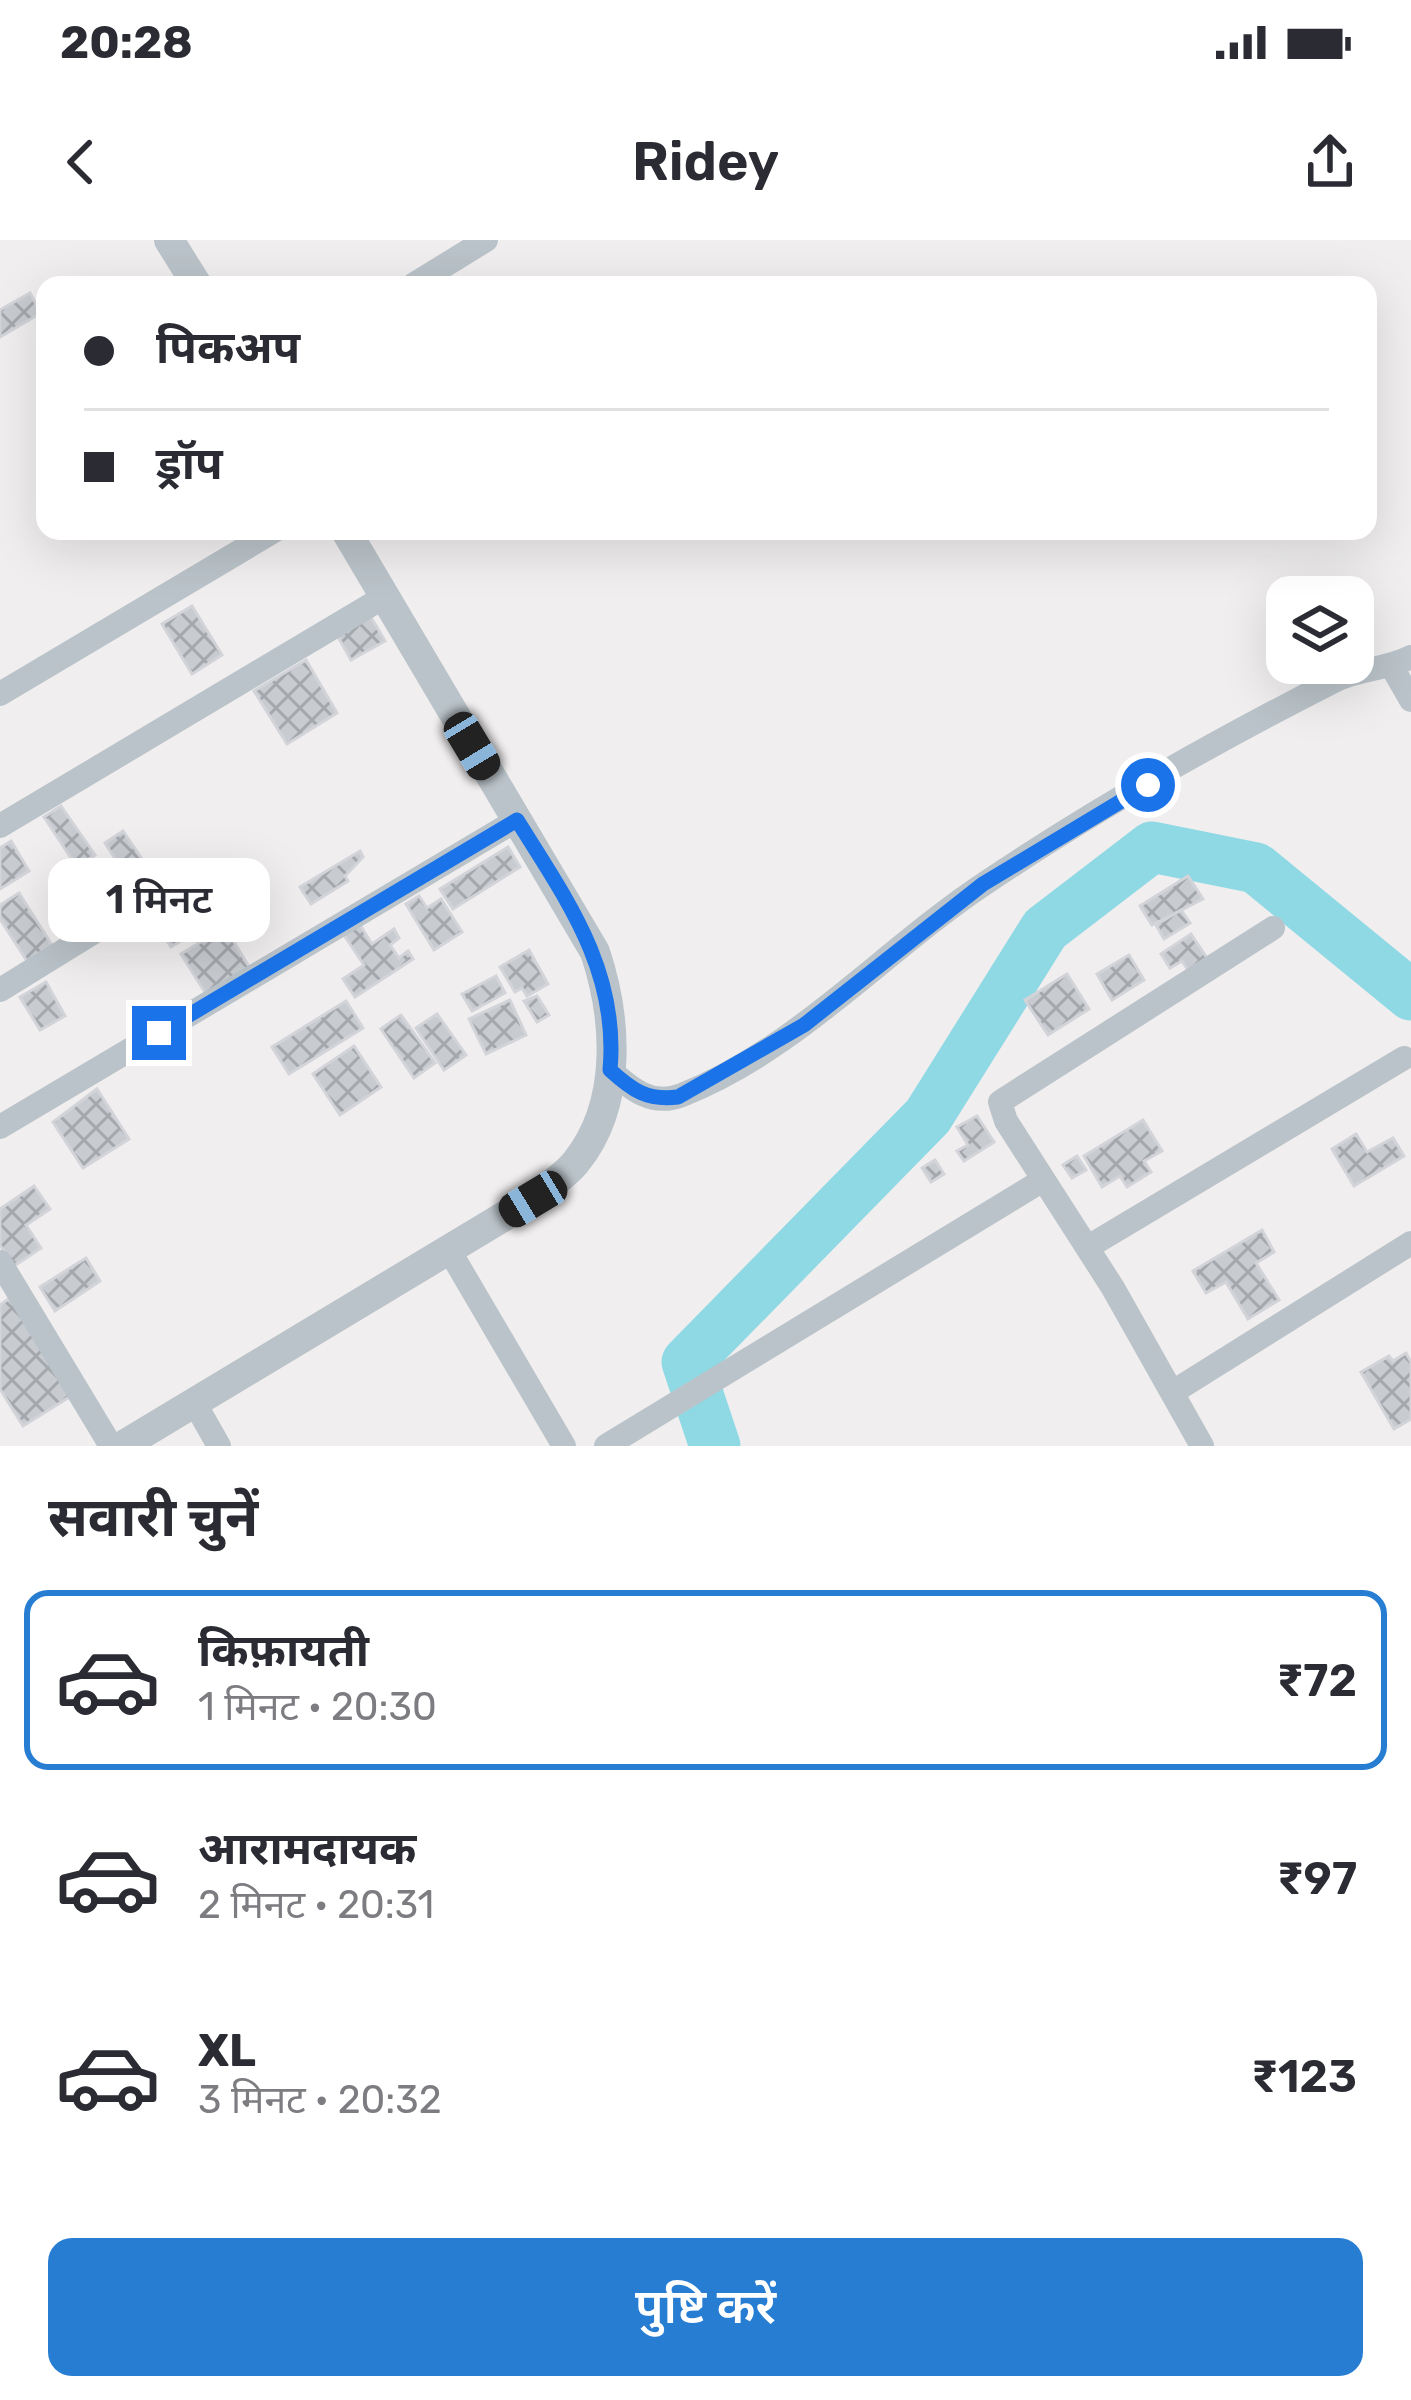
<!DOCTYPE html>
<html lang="hi">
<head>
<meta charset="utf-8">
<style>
	:root { --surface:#fff; --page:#f7f7f7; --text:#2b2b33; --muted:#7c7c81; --line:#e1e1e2; --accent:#277dd1 }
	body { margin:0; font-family:Rubik,"Noto Sans Devanagari",sans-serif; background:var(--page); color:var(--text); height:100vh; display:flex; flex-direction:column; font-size:45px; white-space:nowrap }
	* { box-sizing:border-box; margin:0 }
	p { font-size:39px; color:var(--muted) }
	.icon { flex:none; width:66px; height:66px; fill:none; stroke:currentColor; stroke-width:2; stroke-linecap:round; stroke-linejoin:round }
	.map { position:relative; height:1206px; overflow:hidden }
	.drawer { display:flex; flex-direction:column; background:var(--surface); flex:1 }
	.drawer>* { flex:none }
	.guide { position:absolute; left:36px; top:36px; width:1341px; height:264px; border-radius:24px; box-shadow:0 12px 48px #0002; display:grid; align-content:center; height:264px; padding:0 48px; background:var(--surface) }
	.controls { position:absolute; left:1266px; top:336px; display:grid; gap:24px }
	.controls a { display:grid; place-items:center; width:108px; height:108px; border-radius:24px; background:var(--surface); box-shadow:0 12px 48px #0002; font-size:60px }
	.end { position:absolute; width:54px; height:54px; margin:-27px; border:15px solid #1a73e8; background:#fff; box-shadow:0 0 0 6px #fff }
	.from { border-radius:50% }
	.bubble { position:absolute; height:84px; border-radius:24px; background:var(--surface); box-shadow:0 12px 48px #0002; font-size:39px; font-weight:600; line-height:84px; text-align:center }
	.car { position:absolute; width:36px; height:72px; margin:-36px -18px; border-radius:15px; box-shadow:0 0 9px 3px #0007; background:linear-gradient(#222 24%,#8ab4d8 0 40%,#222 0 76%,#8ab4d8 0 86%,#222 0) }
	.guide b { display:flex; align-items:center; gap:42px; height:114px; font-size:45px }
	.guide b+b { border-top:3px solid var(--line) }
	.guide i { width:30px; height:30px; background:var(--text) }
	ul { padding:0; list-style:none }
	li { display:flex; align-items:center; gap:36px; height:180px; margin:0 24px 18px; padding:0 24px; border:6px solid transparent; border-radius:24px }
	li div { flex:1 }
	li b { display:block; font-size:45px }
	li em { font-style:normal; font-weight:600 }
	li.on { border-color:var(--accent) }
	li>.icon { width:108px; height:108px; stroke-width:1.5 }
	h2 { padding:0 48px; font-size:54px; line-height:144px }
	.cta { display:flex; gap:24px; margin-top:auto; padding:24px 48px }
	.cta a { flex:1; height:138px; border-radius:24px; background:var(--accent); color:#fff; font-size:48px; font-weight:600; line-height:138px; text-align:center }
	.status { display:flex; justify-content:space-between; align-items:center; height:84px; padding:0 60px; background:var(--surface); direction:ltr }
	.status svg { height:33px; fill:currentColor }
	header { display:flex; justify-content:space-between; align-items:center; height:156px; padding:0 48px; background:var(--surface); font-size:54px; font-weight:600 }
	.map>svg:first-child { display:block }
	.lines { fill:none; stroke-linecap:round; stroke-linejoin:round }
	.river { stroke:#8fd9e5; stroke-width:51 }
	.building { fill:url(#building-cross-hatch); stroke:#d2d4d9; stroke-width:3 }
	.minor { stroke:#bac3c9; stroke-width:24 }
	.tertiary { stroke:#bac3c9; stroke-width:30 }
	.route { stroke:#1a73e8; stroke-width:15 }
</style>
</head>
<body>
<div class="status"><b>20:28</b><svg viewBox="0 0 49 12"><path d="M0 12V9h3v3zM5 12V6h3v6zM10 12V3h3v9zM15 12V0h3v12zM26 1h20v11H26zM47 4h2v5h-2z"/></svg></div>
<header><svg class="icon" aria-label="back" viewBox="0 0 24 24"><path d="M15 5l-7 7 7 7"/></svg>Ridey<svg class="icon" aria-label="share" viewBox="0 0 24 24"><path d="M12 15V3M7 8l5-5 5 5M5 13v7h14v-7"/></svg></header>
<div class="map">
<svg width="1411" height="1206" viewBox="0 0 1411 1206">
	<defs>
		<pattern id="building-cross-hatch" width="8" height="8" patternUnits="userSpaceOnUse" patternTransform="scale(3)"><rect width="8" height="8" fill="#c8cbd0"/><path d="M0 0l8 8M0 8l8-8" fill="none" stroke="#a4a7ac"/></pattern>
	</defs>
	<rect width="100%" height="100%" fill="#f0eeee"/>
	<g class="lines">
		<polyline class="river" points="715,1206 687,1122 928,876 1045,689 1152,607 1256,628 1411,755"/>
	</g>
	<g class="building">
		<polygon points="30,53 41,73 0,97 0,70"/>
		<polygon points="192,366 222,415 192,434 162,384"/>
		<polygon points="369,374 385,401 351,420 336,393"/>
		<polygon points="306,420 337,473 287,504 254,451"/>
		<polygon points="61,566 95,615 77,627 44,577"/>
		<polygon points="123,591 152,634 133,646 105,603"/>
		<polygon points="11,601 29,631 0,649 0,608"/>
		<polygon points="508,607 520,627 453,669 440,649"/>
		<polygon points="360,611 363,617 345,636 348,641 311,664 300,647"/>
		<polygon points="75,631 102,674 80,688 52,645"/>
		<polygon points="178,633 192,655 148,684 131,657"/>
		<polygon points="1188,636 1203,659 1152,685 1140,666"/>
		<polygon points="19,653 52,705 27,721 0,679 0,665"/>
		<polygon points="419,656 427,668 441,659 462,692 434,710 406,664"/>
		<polygon points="197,658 212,681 171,707 156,684"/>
		<polygon points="1181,670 1190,683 1164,699 1156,685"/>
		<polygon points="360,685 372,704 394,689 399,698 390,705 399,718 408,711 413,719 355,757 343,739 364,725 344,695"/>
		<polygon points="225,687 251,730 208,757 181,714"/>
		<polygon points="1191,694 1207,718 1188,730 1182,721 1170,728 1161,714"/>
		<polygon points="529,710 548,744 527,756 522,748 515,752 500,727"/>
		<polygon points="1129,715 1144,740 1112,760 1097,734"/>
		<polygon points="1067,734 1089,769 1048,795 1025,760"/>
		<polygon points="496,736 505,753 472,771 462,754"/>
		<polygon points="46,742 65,776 40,790 20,757"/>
		<polygon points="537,756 549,775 537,782 524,761"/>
		<polygon points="510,760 526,795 486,814 469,779"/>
		<polygon points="346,761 363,788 289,834 272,807"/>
		<polygon points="437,774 466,815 444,830 416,788"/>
		<polygon points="401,775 435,823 414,838 381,789"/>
		<polygon points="354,806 381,847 340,875 313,834"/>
		<polygon points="97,849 129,899 83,928 53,882"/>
		<polygon points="977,876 994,902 964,921 957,911 968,905 957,887"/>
		<polygon points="1143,880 1162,911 1144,921 1151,932 1127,947 1120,936 1102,947 1084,916"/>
		<polygon points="1356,894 1367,912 1393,898 1404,916 1354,946 1332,909"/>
		<polygon points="1077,916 1086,930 1072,938 1063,925"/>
		<polygon points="935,920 944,934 931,942 922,928"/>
		<polygon points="34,946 50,969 26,985 41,1008 14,1026 0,1005 0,969"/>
		<polygon points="1262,990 1274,1012 1256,1023 1279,1060 1248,1079 1226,1042 1206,1053 1193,1031"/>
		<polygon points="86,1018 100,1041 55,1071 40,1047"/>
		<polygon points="10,1058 71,1156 23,1186 0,1149 0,1065"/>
		<polygon points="1406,1113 1411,1122 1411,1179 1394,1189 1361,1132 1389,1116 1393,1121"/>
	</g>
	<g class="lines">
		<g class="minor">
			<polyline points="413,45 486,0"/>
			<polyline points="1392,427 1411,460"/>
			<polyline points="0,454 274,291"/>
			<polyline points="0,586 384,357"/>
			<polyline points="0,750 128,671"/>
			<path d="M610 830C631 849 652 867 682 855 798 809 884 710 987 642 1097 568 1216 501 1334 441 1359 428 1386 430 1411 417"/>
			<polyline points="0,887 517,580"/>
			<polyline points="1088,1007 1404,818"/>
			<polyline points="449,1010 564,1206"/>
			<polyline points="0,1022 111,1206"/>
			<polyline points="1173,1152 1411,1003"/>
			<polyline points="194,1162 219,1206"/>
			<polyline points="606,1206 1043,940"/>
			<polyline points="1202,1206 1113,1048 1006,881 1000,862 1273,688"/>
		</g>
		<g class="tertiary">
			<polyline points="169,0 197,45"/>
			<path d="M122 1206 533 959C547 947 565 936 576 922 623 864 617 778 595 712L346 291"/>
		</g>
	</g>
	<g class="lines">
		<path class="route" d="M159 793 517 580C567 660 619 731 610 830 632 850 647 861 678 857L804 785 983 644 1148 545"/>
	</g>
</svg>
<div class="controls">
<a><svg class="icon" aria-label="layers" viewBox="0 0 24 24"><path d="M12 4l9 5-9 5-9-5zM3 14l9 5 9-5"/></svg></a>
</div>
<i class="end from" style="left:1148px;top:545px"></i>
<i class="end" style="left:159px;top:793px"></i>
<div class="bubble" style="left:48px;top:618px;width:222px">1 मिनट</div>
<i class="car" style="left:472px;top:506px;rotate:149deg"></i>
<i class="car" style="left:533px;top:959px;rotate:239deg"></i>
<div class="guide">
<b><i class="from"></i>पिकअप</b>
<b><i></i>ड्रॉप</b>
</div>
</div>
<section class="drawer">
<h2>सवारी चुनें</h2>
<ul>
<li class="on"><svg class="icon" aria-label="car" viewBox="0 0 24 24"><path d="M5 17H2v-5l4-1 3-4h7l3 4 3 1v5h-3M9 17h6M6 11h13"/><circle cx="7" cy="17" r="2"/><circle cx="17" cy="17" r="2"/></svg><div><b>किफ़ायती</b><p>1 मिनट · 20:30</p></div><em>₹72</em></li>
<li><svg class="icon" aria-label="car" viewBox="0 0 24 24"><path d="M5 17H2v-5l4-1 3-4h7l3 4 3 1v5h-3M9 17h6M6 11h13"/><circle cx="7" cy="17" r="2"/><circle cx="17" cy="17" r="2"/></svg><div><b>आरामदायक</b><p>2 मिनट · 20:31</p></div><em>₹97</em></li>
<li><svg class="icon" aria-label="car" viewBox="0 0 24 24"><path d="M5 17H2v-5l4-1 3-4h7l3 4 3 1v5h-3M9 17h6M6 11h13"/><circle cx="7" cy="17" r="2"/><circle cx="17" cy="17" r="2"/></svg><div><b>XL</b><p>3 मिनट · 20:32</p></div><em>₹123</em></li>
</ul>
<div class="cta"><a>पुष्टि करें</a></div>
</section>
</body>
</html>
